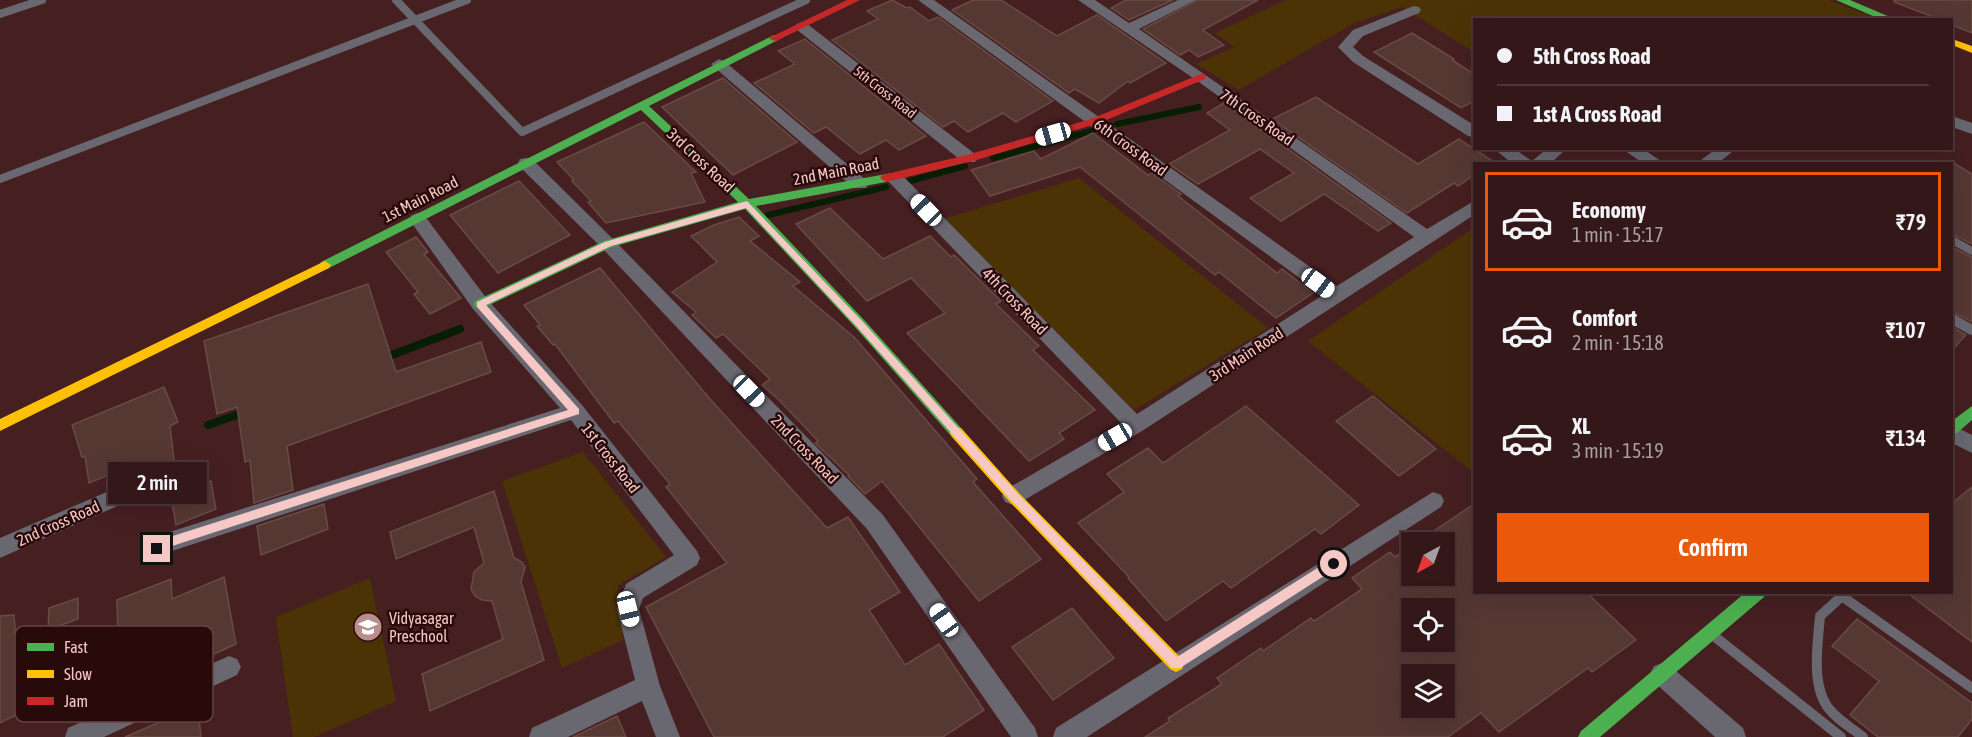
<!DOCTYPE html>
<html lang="en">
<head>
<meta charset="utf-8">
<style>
	:root { --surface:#341719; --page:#3c2022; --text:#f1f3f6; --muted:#a99fa2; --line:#4e3638; --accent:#ea580c }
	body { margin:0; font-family:"Asap Condensed",sans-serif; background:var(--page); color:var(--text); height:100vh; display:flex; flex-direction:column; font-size:22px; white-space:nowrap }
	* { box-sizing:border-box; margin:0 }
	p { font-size:20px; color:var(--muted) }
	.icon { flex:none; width:33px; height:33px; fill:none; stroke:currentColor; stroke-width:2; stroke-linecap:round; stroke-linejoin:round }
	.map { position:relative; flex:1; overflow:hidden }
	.drawer { position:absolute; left:1473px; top:162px; width:480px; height:432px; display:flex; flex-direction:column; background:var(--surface); border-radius:0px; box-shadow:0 6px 24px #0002,0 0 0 2px var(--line) }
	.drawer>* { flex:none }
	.guide { position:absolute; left:1473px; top:18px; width:480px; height:132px; border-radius:0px; box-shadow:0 6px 24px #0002,0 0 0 2px var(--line); display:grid; align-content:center; height:132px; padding:0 24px; background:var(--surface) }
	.needle { width:39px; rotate:221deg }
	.fabs { position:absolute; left:1401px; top:532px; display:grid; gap:12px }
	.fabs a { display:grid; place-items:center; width:54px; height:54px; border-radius:0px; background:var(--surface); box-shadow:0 6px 24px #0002,0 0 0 2px var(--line); font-size:30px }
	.end { position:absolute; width:27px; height:27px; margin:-14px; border:8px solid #f5c8c5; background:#111; box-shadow:0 0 0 3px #111 }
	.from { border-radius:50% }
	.bubble { position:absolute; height:42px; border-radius:0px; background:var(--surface); box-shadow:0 6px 24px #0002,0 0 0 2px var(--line); font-size:20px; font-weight:600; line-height:42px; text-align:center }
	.car { position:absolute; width:18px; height:36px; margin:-18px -9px; border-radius:8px; box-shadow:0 0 4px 2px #0007; background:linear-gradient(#fff 24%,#345 0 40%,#fff 0 76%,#345 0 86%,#fff 0) }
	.guide b { display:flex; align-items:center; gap:21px; height:57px; font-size:22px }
	.guide b+b { border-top:2px solid var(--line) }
	.guide i { width:15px; height:15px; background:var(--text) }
	ul { padding:10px 0 0; list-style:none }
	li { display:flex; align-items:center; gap:18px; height:99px; margin:0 12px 9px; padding:0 12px; border:3px solid transparent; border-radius:0px }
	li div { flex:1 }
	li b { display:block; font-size:22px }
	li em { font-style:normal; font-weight:600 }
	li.active { border-color:var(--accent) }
	li>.icon { width:54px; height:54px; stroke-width:1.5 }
	.cta { display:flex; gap:12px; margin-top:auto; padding:12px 24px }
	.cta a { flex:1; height:69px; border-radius:0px; background:var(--accent); color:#fff; font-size:24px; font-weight:600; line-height:69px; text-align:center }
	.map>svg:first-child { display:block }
	.green { fill:#4b3306 }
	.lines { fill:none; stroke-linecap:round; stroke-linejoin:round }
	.stream-far1 { stroke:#061e03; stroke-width:6 }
	.stream { stroke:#061e03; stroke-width:8 }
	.building { fill:#563833; stroke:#6a4a45; stroke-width:1.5; fill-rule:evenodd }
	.lane-far1 { stroke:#696770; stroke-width:8 }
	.lane { stroke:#696770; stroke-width:10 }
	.street { fill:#696770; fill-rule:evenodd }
	.fast { fill:#4caf50; fill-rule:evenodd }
	.slow { fill:#ffc107; fill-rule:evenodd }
	.jam { fill:#c62828; fill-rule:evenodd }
	.route { fill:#f5c8c5 }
	.labels { text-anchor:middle; stroke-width:5; stroke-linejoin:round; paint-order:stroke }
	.far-street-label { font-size:14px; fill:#f5c8c5; stroke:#290a0a }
	.street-label { font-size:16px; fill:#f5c8c5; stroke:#290a0a }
	.poi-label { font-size:16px; fill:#f5c8c5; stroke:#290a0a; text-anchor:start }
	.key { fill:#290a0a; stroke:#664342; stroke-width:1.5 }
	.key-label { font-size:16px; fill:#f5c8c5 }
</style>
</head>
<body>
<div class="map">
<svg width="1972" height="737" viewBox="0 0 1972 737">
	<rect width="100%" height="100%" fill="#461f21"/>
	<g class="green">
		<polygon points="1286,0 1828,0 1879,19 1722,20 1714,16 1710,20 1474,20 1474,52 1402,7 1354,23 1239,90 1196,64 1234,47 1215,33"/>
		<polygon points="1079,178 1268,328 1134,410 943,219"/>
		<polygon points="1472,229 1474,231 1474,473 1308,341"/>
		<polygon points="583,452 666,557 618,585 623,640 562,668 502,481"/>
		<polygon points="370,578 396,701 314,737 293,737 276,617"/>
	</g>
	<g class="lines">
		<g class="stream-far1">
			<polyline points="1117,124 1199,107"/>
			<polyline points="993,158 1092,131"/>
			<polyline points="910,181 965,166"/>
			<polyline points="768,215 886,187"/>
		</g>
		<g class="stream">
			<polyline points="384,358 460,329"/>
			<polyline points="208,425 245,412"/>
		</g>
	</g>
	<g class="building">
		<polygon points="892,0 907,8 910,7 929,21 938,17 1053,101 1016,122 1003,113 968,132 954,121 943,127 832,40 878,19 867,11"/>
		<polygon points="973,0 1001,0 1057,36 1097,15 1166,63 1130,83 1128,81 1099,103 1075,89 1069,93 952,10"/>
		<polygon points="1126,0 1173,0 1129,20 1111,8"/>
		<polygon points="1198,0 1258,0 1203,30 1224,45 1198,57 1189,50 1180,55 1143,29"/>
		<polygon points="1894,0 1972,0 1972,33 1952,25 1952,20 1941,20 1894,2"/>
		<polygon points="1412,33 1454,59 1452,60 1474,74 1474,101 1461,108 1374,52"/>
		<polygon points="805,39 926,136 899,150 886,140 860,154 826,127 814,133 754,83 795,64 778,51"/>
		<polygon points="723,78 738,91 797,142 733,175 662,107"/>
		<polygon points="1316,97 1418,164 1459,139 1497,164 1474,164 1474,175 1458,186 1454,183 1407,213 1272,119"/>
		<polygon points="1224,103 1391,223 1378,231 1324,194 1281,221 1250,198 1294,173 1260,149 1198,184 1169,164 1230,130 1207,113"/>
		<polygon points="644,122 696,172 691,173 705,202 606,223 588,202 591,201 572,181 574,180 557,162"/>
		<polygon points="1093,133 1148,175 1152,173 1181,194 1178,196 1277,273 1282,269 1313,293 1276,318 1219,272 1215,275 1080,167 990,196 971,170 1034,151 1041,159"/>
		<polygon points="1952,162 1972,174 1972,244 1952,234"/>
		<polygon points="519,181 570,235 498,273 450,215"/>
		<polygon points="830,208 883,259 930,236 951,257 954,255 1001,301 996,304 1039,346 1033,350 1095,410 1059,433 1064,439 1029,461 907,333 945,313 911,278 867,301 796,224"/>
		<polygon points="739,217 759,236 750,241 800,282 793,286 854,337 977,479 973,482 1041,559 979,601 882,481 865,494 848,476 849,475 815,443 818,441 779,400 762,385 770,379 723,334 716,338 692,315 696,312 672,292 717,262 691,236 714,225"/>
		<polygon points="416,237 428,252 424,254 461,298 430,314 414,294 418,292 386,252"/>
		<polygon points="1952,247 1972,257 1972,322 1952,312"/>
		<polygon points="600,268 710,399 827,528 848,517 900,592 869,610 905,665 939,644 984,710 943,737 714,737 646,607 727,563 666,487 670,484 618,421 614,423 555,344 553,345 537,326 540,325 524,305"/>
		<polygon points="368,284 396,372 481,342 491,372 287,446 293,490 254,503 250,460 245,462 237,407 217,414 204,341"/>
		<polygon points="1952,327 1966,335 1952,350"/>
		<polygon points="164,387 178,422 170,426 174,460 131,475 131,466 89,483 85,456 82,457 72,425"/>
		<polygon points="1373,396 1436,449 1399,476 1336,421"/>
		<polygon points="1246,406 1359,505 1321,534 1315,529 1231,588 1223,581 1166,621 1128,578 1129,577 1078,523 1124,492 1107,474 1148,448 1163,463"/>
		<polygon points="211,481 216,509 176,525 171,497"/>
		<polygon points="1972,487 1972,642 1906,592 1952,592 1952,503"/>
		<polygon points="494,491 514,558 522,562 525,567 521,582 544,660 430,711 422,674 503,639 492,601 482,600 475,596 471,589 474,572 484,563 474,527 396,559 390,532"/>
		<polygon points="324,504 328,529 261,555 257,526"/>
		<path d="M1474 504V592H1586L1636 640 1592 672 1588 668 1499 732 1481 713 1448 737H1145L1170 721 1168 718 1222 684 1217 678 1261 648 1263 651 1311 618 1314 621 1362 589 1352 578 1390 552 1395 557 1412 546V576H1444V543H1416ZM1412 609H1444V642H1412ZM1412 675H1444V708H1412Z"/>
		<polygon points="224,577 236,644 199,661 196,646 119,677 117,600 171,579 172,599"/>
		<polygon points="78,598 78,619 48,630 49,608"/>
		<polygon points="1072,608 1114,658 1053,700 1012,647"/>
		<polygon points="14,615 22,712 0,723 0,616"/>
		<polygon points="1857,619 1972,703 1972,719 1958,737 1878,737 1850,715 1879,681 1832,646"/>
		<polygon points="197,700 201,737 125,737 167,719 166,714"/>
		<polygon points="617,716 626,737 573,737"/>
	</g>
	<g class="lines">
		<g class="lane-far1">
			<polyline points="396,0 522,132 806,0"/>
			<polyline points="0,14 42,0"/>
			<polyline points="0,179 467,0"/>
			<polyline points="1952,240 1972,251"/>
		</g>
		<g class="lane">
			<polyline points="1952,319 1972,330"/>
			<polyline points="1836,592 1972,688"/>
			<path d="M1842 596 1820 616C1818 643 1810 687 1830 710 1839 721 1852 728 1863 737"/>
			<polyline points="1714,636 1841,737"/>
		</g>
		<g class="street">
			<polygon points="918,0 934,0 1337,286 1414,237 1196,80 1078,0 1095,0 1129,23 1178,0 1196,0 1139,29 1427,229 1474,201 1474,215 1142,431 1021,502 1013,505 1005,502 1002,496 1005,490 1121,423 888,181 886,177 888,173 900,173 1137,414 1323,295"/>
			<polygon points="1414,6 1419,7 1421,10 1419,13 1363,36 1353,47 1363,56 1474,125 1474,137 1468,136 1353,62 1338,47 1353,30"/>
			<polygon points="801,22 806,23 975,154 977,158 975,162 963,162 796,29 794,26"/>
			<polygon points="719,59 724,61 866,180 868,184 866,188 854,188 714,67 711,64"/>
			<polygon points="1952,116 1972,123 1972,134 1952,127"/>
			<polygon points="1493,148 1513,148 1532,161 1548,148 1567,148 1550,164 1513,164"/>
			<polygon points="1621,148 1642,148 1665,164 1644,164"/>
			<polygon points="1717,148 1737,148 1717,164 1696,164"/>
			<polygon points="526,158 532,159 614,240 883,515 1035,728 1038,737 1011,737 867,529 602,248 520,167 518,163 520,159"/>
			<polygon points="418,213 424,215 487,299 582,405 697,551 700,558 697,565 643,598 639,609 660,686 680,737 656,737 642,701 568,737 529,737 532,728 635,680 617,609 626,584 674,555 571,420 166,553 165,556 157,559 149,556 146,546 149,539 157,536 560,408 473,309 409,219 412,215"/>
			<polygon points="1952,425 1972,435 1972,453 1952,443"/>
			<polygon points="116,488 124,491 127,497 124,503 0,558 0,538"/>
			<polygon points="1433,492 1441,495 1444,501 1441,507 1087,737 1053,737 1056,728"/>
			<polygon points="229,656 237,659 241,667 237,675 104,737 65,737 68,728"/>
			<polygon points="1662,663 1670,666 1743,728 1746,737 1715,737 1654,682 1650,674 1654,666"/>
		</g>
		<g class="fast">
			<polygon points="1836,0 1850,0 1897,20 1882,20"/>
			<polygon points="774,35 779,38 778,40 649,106 749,199 886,174 890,175 892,178 890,181 886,182 756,206 865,321 962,429 964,433 962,437 952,437 855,327 745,209 612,247 485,307 475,307 474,304 475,301 604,241 738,202 641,110 329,268 325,269 319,265 321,262"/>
			<polygon points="1972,406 1972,420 1957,433 1952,435 1952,421"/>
			<polygon points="1746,592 1766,592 1764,597 1600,737 1578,737 1581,731"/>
		</g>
		<g class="slow">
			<polygon points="1952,39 1972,46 1972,53 1952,45"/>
			<polygon points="325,261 331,265 329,268 0,431 0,419"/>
			<polygon points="957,427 962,429 1018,492 1182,659 1184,664 1182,669 1176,672 1170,669 1008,500 952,437 950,433 952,429"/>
		</g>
		<g class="jam">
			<polygon points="847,0 860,0 778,40 774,41 769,38"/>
			<polygon points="1201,74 1205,75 1205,79 1099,123 973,161 886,182 880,178 882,175 967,155 1091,119"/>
		</g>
	</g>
	<polygon class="route" points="747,201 863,322 1017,493 1177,657 1330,560 1338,560 1338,567 1180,668 1172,668 1010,499 857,327 746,208 611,246 486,305 579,409 579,414 163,549 157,554 153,552 152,546 157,541 568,410 477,307 477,302 605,242"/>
	<defs>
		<g id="school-disc" transform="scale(1.5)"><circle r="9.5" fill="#b88d8c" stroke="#290a0a"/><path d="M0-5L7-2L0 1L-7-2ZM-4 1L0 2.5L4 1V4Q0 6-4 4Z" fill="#fff"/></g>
	</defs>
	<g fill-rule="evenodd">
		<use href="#school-disc" x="368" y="627"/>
	</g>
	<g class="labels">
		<g class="far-street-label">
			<text transform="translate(885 92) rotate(38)" y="5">5th Cross Road</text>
		</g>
		<g class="street-label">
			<text transform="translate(1257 117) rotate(35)" y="6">7th Cross Road</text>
			<text transform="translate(1131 147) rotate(36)" y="6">6th Cross Road</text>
			<text transform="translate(701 160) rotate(43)" y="6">3rd Cross Road</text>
			<text transform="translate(836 171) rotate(-11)" y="6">2nd Main Road</text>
			<text transform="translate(420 199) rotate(-27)" y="6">1st Main Road</text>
			<text transform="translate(1015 301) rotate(46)" y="6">4th Cross Road</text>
			<text transform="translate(1246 354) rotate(-33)" y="6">3rd Main Road</text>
			<text transform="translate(805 449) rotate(46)" y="6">2nd Cross Road</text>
			<text transform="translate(611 458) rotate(52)" y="6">1st Cross Road</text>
			<text transform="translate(58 523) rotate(-24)" y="6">2nd Cross Road</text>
		</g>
		<g class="poi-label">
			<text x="389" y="624">Vidyasagar<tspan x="389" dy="18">Preschool</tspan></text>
		</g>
	</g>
	<rect x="15" y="626" width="198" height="96" rx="9" class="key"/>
	<rect x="27" y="643" width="27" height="8" fill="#4caf50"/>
	<rect x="27" y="670" width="27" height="8" fill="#ffc107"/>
	<rect x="27" y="697" width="27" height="8" fill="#c62828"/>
	<g class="key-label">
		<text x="64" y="653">Fast</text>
		<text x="64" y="680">Slow</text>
		<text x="64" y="707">Jam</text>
	</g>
</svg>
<div class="fabs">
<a><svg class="needle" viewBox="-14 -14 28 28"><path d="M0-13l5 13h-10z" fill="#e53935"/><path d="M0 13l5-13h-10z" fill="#a99fa2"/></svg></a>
<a><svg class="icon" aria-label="locate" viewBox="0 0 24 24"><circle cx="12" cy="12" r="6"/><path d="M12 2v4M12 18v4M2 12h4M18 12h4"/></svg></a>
<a><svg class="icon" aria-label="layers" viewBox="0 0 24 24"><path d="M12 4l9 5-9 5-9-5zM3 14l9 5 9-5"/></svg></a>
</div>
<i class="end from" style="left:1334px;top:564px"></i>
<i class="end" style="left:157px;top:549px"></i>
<div class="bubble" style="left:108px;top:462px;width:99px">2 min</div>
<i class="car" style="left:1053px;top:134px;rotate:254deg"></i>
<i class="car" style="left:926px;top:210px;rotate:316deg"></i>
<i class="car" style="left:1318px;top:283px;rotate:126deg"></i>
<i class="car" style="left:749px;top:391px;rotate:136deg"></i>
<i class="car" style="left:1115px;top:437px;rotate:240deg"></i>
<i class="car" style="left:628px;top:609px;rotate:166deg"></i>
<i class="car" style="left:944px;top:620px;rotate:325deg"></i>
<div class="guide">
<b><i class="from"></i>5th Cross Road</b>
<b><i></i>1st A Cross Road</b>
</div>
<section class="drawer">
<ul>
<li class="active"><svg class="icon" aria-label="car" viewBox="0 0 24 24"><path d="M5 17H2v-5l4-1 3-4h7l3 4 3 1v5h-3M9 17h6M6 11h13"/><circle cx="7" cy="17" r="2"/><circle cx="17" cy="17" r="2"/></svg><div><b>Economy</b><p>1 min · 15:17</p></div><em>₹79</em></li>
<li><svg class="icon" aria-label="car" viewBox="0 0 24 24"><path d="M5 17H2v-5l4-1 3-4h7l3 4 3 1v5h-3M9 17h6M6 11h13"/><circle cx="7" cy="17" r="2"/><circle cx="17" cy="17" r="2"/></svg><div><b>Comfort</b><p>2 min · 15:18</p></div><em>₹107</em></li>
<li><svg class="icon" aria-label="car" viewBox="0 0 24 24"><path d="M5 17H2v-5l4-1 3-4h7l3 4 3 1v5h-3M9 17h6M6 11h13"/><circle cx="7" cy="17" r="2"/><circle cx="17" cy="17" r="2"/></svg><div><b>XL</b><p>3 min · 15:19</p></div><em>₹134</em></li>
</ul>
<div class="cta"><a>Confirm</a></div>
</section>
</div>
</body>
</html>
